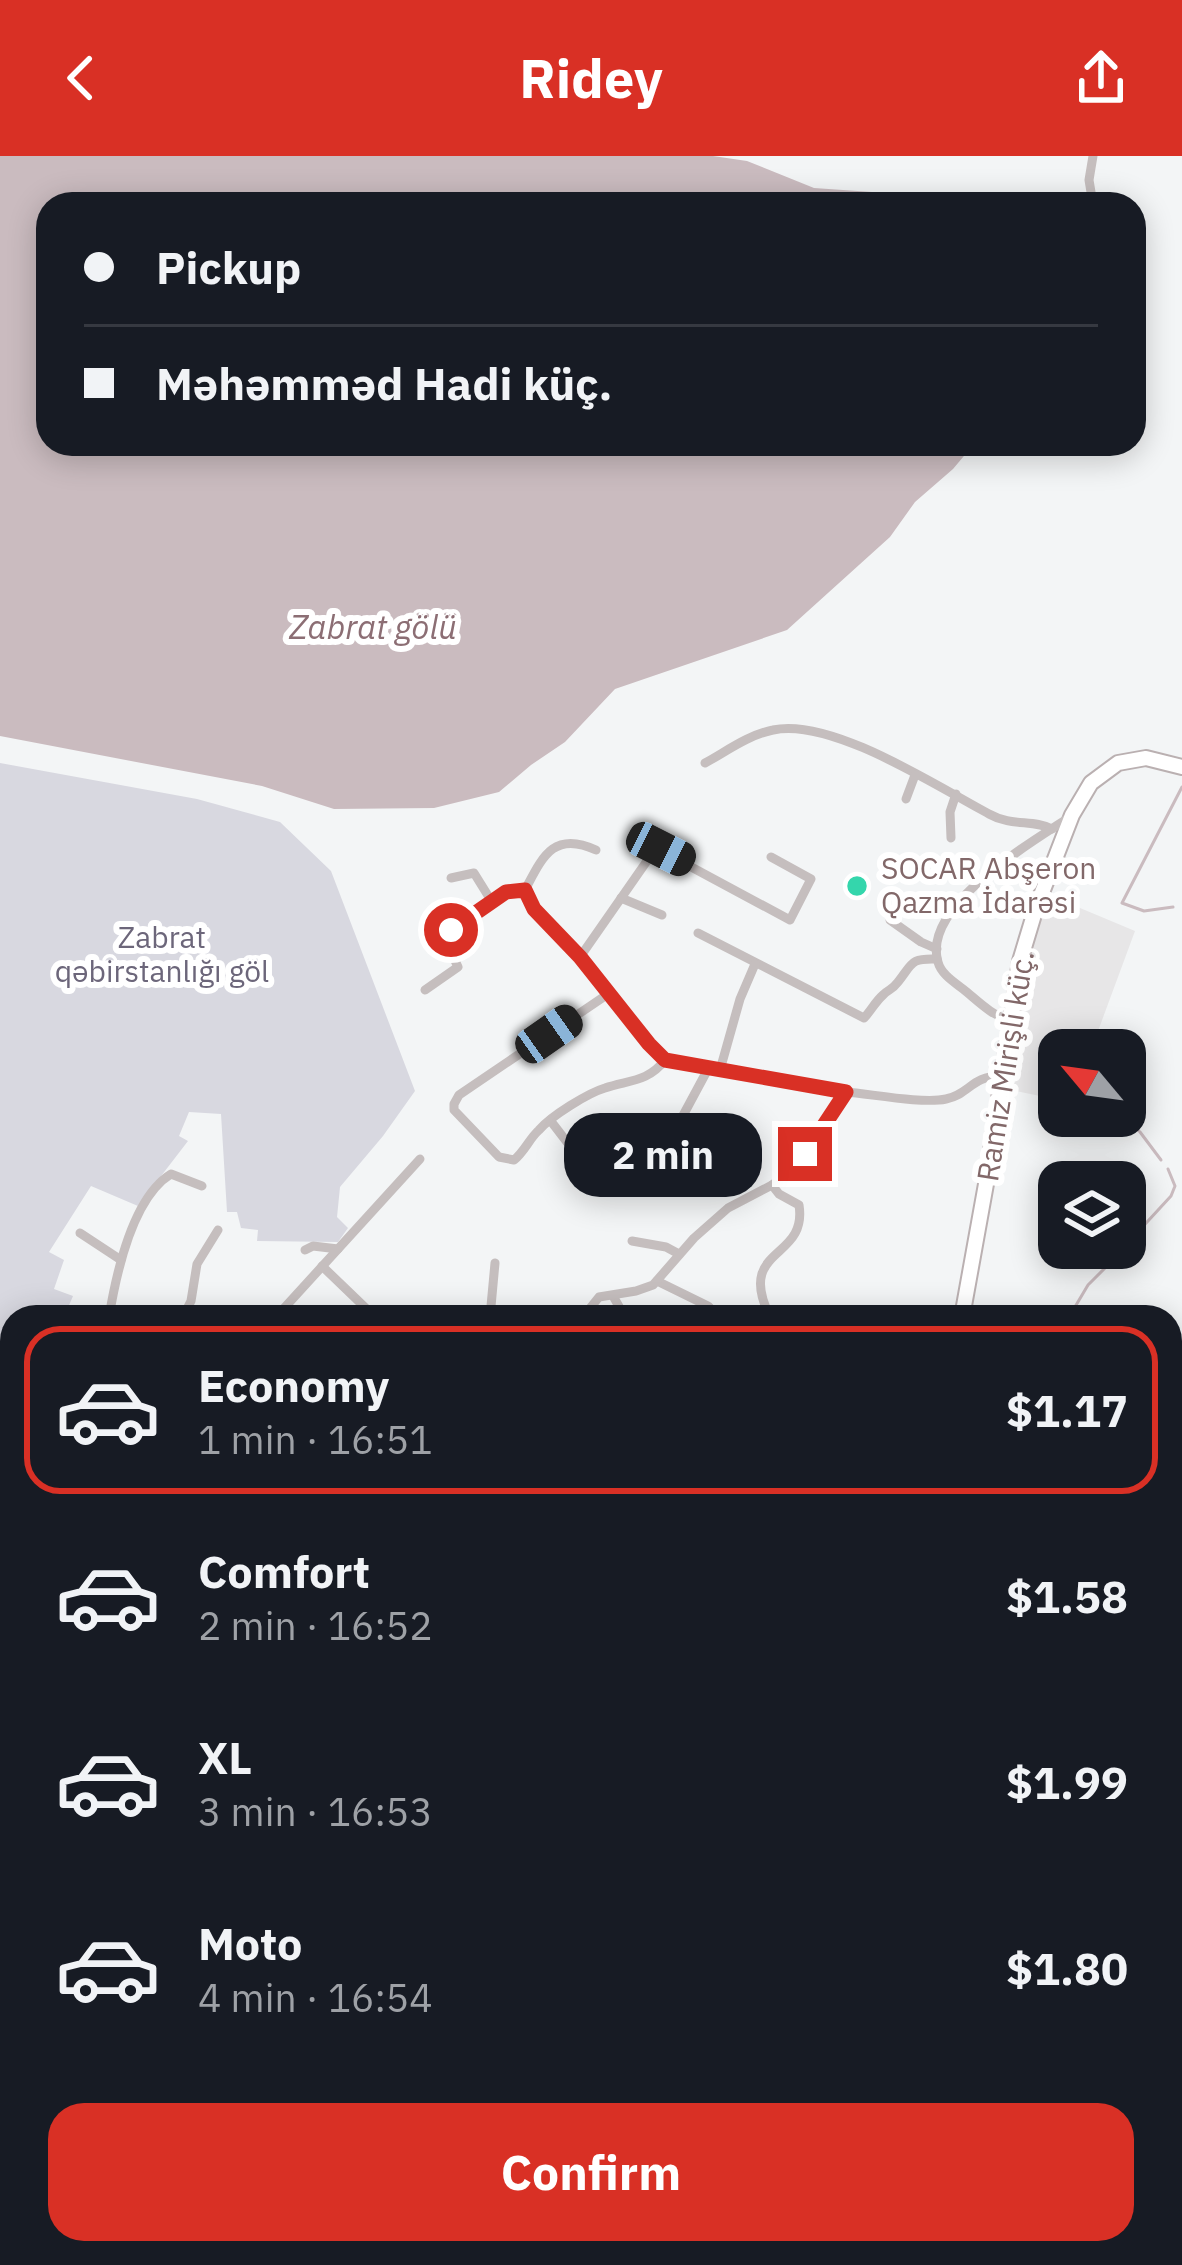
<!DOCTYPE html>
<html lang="en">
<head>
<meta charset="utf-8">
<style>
	:root { --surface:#171b24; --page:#242831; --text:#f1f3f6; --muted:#9ea1a6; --line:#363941; --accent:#d93025 }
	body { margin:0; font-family:"IBM Plex Sans",sans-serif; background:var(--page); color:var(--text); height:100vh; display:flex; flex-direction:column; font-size:45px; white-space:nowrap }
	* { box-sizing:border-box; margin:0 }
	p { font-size:39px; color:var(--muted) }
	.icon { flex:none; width:66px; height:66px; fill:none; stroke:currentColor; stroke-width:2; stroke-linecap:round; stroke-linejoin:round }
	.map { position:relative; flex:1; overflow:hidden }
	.side { position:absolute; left:0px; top:1149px; width:1182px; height:960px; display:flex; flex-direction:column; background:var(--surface); border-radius:36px 36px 0 0; box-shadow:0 6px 30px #0003 }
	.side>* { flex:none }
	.hud { position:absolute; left:36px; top:36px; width:1110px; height:264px; border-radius:36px; box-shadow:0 6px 30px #0003; display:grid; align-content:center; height:264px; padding:0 48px; background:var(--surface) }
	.needle { width:78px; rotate:299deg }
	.fabs { position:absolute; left:1038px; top:873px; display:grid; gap:24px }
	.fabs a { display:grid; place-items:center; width:108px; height:108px; border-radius:24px; background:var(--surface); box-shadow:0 6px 30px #0003; font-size:60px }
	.end { position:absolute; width:54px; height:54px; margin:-27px; border:15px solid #d93025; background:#fff; box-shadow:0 0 0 6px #fff }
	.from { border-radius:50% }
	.bubble { position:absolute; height:84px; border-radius:36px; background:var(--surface); box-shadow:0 6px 30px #0003; font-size:39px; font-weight:800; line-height:84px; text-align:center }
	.car { position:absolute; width:36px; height:72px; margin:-36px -18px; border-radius:15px; box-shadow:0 0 9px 3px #0007; background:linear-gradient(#222 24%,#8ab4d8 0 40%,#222 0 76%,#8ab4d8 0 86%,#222 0) }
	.hud b { display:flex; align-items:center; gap:42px; height:114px; font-size:45px }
	.hud b+b { border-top:3px solid var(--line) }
	.hud i { width:30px; height:30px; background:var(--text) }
	ul { padding:21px 0 0; list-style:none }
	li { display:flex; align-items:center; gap:36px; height:168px; margin:0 24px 18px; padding:0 24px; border:6px solid transparent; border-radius:36px }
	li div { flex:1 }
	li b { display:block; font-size:45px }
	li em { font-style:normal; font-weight:800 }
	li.on { border-color:var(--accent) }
	li>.icon { width:108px; height:108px; stroke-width:1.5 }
	.primary-button { display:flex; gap:24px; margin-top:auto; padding:24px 48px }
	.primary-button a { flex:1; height:138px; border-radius:36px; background:var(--accent); color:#fff; font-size:48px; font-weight:800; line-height:138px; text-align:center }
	header { display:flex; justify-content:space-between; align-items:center; height:156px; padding:0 48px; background:var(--accent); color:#fff; font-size:54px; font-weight:800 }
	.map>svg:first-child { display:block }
	.built { fill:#e7e6e7 }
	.green { fill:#d8d8e0 }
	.water { fill:#cabbbf }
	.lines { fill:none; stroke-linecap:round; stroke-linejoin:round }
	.stream { stroke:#cabbbf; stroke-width:3 }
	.secondary-casing { stroke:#bab0b1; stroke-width:18 }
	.street { stroke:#c5bebe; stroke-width:9 }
	.secondary { stroke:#fff; stroke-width:14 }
	.route { stroke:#d93025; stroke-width:15 }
	.poi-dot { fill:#34d6ac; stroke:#fff; stroke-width:4.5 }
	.labels { text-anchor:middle; stroke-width:12; stroke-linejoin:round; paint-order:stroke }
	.poi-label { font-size:30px; fill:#826869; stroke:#fff; text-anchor:start }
	.park-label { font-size:30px; fill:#6c667a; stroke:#fff }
	.street-label { font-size:30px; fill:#826869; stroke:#fff }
	.water-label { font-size:33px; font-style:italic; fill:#8c6e74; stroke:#fff }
</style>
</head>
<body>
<header><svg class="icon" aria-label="back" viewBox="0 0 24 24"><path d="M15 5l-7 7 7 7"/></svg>Ridey<svg class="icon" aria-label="share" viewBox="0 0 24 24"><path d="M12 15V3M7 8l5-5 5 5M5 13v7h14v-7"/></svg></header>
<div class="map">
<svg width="1182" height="2109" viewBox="0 0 1182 2109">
	<rect width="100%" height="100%" fill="#f3f5f6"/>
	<g class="built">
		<polygon points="1049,739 1135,775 1091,894 1059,894 1059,944 1006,933 1028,805"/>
		<polygon points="436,2097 551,2097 548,2109 433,2109"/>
	</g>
	<polygon class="green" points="0,607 197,643 280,666 331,715 415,935 383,980 340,1031 337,1061 348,1072 338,1086 257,1085 258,1074 241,1072 237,1056 227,1056 221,958 189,956 179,980 188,985 138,1050 91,1030 49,1096 64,1104 54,1133 73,1140 64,1161 12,1161 12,1242 0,1227"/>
	<polygon class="water" points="0,0 713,0 747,5 814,32 872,36 896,48 48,48 48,288 974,288 953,313 915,346 890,381 787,474 615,533 565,586 531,609 499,636 434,652 334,653 262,630 0,580"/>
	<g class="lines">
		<g class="stream">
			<polyline points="1173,751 1144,755 1122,747 1182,631"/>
			<polyline points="1123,960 1140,976 1161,1004"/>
			<polyline points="1136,1078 1171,1040 1175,1030 1168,1013"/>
			<polyline points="1069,1161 1088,1129 1122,1095"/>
		</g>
		<g class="secondary-casing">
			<g id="secondary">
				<polyline points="962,1161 986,1028 1020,805 1036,752 1072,659 1091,627 1118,607 1146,602 1182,611"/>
				<polyline points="0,1630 12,1629"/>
				<polyline points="1170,1764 1182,1772"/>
				<polyline points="425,2109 428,2097"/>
			</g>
		</g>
		<g class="street">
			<polyline points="1093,48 1089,24 1093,0"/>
			<path d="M705 607C727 595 748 579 773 574 831 561 938 631 989 658 1012 671 1033 663 1052 673"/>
			<polyline points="906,643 915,619"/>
			<polyline points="951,682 950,656 956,638"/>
			<polyline points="451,722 474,717 492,746"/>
			<path d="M525 734C542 702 553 674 596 694"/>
			<polyline points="621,742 662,759"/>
			<polyline points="890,764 921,786 937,793"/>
			<path d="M698 777 864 862C871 855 875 846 883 839 890 832 891 835 898 826 913 807 910 802 937 803"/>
			<polyline points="580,801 656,692 790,764 811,723 771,701"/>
			<polyline points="425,834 458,811 444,781 447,778 505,736 525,734 534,753 580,801 649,888 665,904 846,936"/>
			<path d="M608 838 459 939 454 948V954L499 1001 514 1004C525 995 529 983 539 974 551 960 588 937 605 932 629 924 648 926 665 904"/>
			<path d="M1009 864C991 859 978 845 963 833 954 826 941 818 938 806 921 750 1032 686 1070 661"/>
			<polyline points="720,914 740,843 755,808"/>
			<polyline points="550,964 580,1003"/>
			<polyline points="658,1006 708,913"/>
			<polyline points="80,1077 121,1104"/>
			<polyline points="632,1085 666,1091 679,1098"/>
			<polyline points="305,1094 313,1090 338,1093"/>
			<polyline points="322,1110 375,1161"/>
			<polyline points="657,1125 708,1150 712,1154 711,1161"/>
			<polyline points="613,1140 625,1161"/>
			<path d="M109 1161C116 1119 132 1042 171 1018L202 1030"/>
			<polyline points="183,1161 191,1145 197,1108 218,1074"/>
			<polyline points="276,1161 420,1003"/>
			<polyline points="490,1161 495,1107"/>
			<path d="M583 1161 599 1141 636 1135 653 1129 694 1082 728 1052 772 1029 790 1015 819 980 846 936C871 938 923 948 946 943 970 938 971 920 1001 920"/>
			<path d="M770 1161C735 1090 808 1105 799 1049L779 1038 772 1029"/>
			<polyline points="0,1235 12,1249"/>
			<polyline points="0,1326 5,1327 12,1322"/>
			<polyline points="0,1418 12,1425"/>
			<polyline points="0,1493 12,1500"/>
			<polyline points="1170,1591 1182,1589"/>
			<polyline points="0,1599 3,1580 12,1556"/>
			<polyline points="1181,1682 1182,1685"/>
			<polyline points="1170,1725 1182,1710"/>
			<polyline points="0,1761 12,1761"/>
			<polyline points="1170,1794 1182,1772"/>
			<polyline points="1178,1863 1182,1862"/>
			<polyline points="0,2054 12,2054"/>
			<polyline points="1170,2059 1182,2060"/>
			<polyline points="75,2097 94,2106 115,2109"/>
			<polyline points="252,2097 254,2109"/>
			<polyline points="595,2097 648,2109"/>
			<polyline points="674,2097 681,2109"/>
			<polyline points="986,2099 1028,2109"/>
			<polyline points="207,2101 221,2109"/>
			<polyline points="919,2105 940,2100"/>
			<polyline points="136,2109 139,2097"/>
			<polyline points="224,2109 229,2097"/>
			<polyline points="300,2109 320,2097"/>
			<polyline points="354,2109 357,2097"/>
			<polyline points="570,2109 575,2097"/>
			<polyline points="873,2109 874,2097"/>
			<polyline points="1052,2109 1076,2105"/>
		</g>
		<use href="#secondary" class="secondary"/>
	</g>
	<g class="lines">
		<polyline class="route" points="451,774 506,736 525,734 534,753 580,801 649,888 665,904 846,936 805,998"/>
	</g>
	<circle class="poi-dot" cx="857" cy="730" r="12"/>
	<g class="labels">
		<g class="poi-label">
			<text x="881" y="723">SOCAR Abşeron<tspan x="881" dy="34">Qazma İdarəsi</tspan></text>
		</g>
		<g class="park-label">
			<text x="162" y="792">Zabrat<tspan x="162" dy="34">qəbirstanlığı göl</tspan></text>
		</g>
		<g class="street-label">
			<text transform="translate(1006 910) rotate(-81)" y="10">Ramiz Mirişli küç.</text>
		</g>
		<g class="water-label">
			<text x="373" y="483">Zabrat gölü</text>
		</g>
	</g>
</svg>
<div class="fabs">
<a><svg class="needle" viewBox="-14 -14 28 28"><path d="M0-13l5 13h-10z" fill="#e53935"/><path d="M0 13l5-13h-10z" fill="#9ea1a6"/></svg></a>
<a><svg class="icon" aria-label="layers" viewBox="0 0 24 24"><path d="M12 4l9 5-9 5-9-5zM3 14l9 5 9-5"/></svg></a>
</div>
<i class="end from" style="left:451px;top:774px"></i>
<i class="end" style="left:805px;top:998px"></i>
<div class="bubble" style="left:564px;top:957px;width:198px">2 min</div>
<i class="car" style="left:661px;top:693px;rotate:117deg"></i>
<i class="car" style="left:549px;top:878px;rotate:55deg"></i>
<div class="hud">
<b><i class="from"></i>Pickup</b>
<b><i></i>Məhəmməd Hadi küç.</b>
</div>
<section class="side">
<ul>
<li class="on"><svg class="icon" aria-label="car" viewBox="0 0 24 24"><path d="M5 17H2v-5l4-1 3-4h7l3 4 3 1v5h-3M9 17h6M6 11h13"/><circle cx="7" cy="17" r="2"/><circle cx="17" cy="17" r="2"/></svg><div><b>Economy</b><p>1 min · 16:51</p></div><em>$1.17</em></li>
<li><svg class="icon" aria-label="car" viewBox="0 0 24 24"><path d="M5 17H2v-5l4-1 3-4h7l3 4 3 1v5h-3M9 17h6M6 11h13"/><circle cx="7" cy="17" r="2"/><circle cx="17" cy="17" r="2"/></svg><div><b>Comfort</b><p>2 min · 16:52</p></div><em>$1.58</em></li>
<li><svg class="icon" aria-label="car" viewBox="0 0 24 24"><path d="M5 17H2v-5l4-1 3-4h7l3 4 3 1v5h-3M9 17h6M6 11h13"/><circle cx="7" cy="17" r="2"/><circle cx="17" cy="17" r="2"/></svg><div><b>XL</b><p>3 min · 16:53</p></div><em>$1.99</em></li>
<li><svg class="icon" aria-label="car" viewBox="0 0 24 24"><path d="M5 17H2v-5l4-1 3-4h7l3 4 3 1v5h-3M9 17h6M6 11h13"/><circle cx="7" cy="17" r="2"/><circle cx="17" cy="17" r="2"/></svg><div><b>Moto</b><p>4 min · 16:54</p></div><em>$1.80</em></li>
</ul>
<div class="primary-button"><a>Confirm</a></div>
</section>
</div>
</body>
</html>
